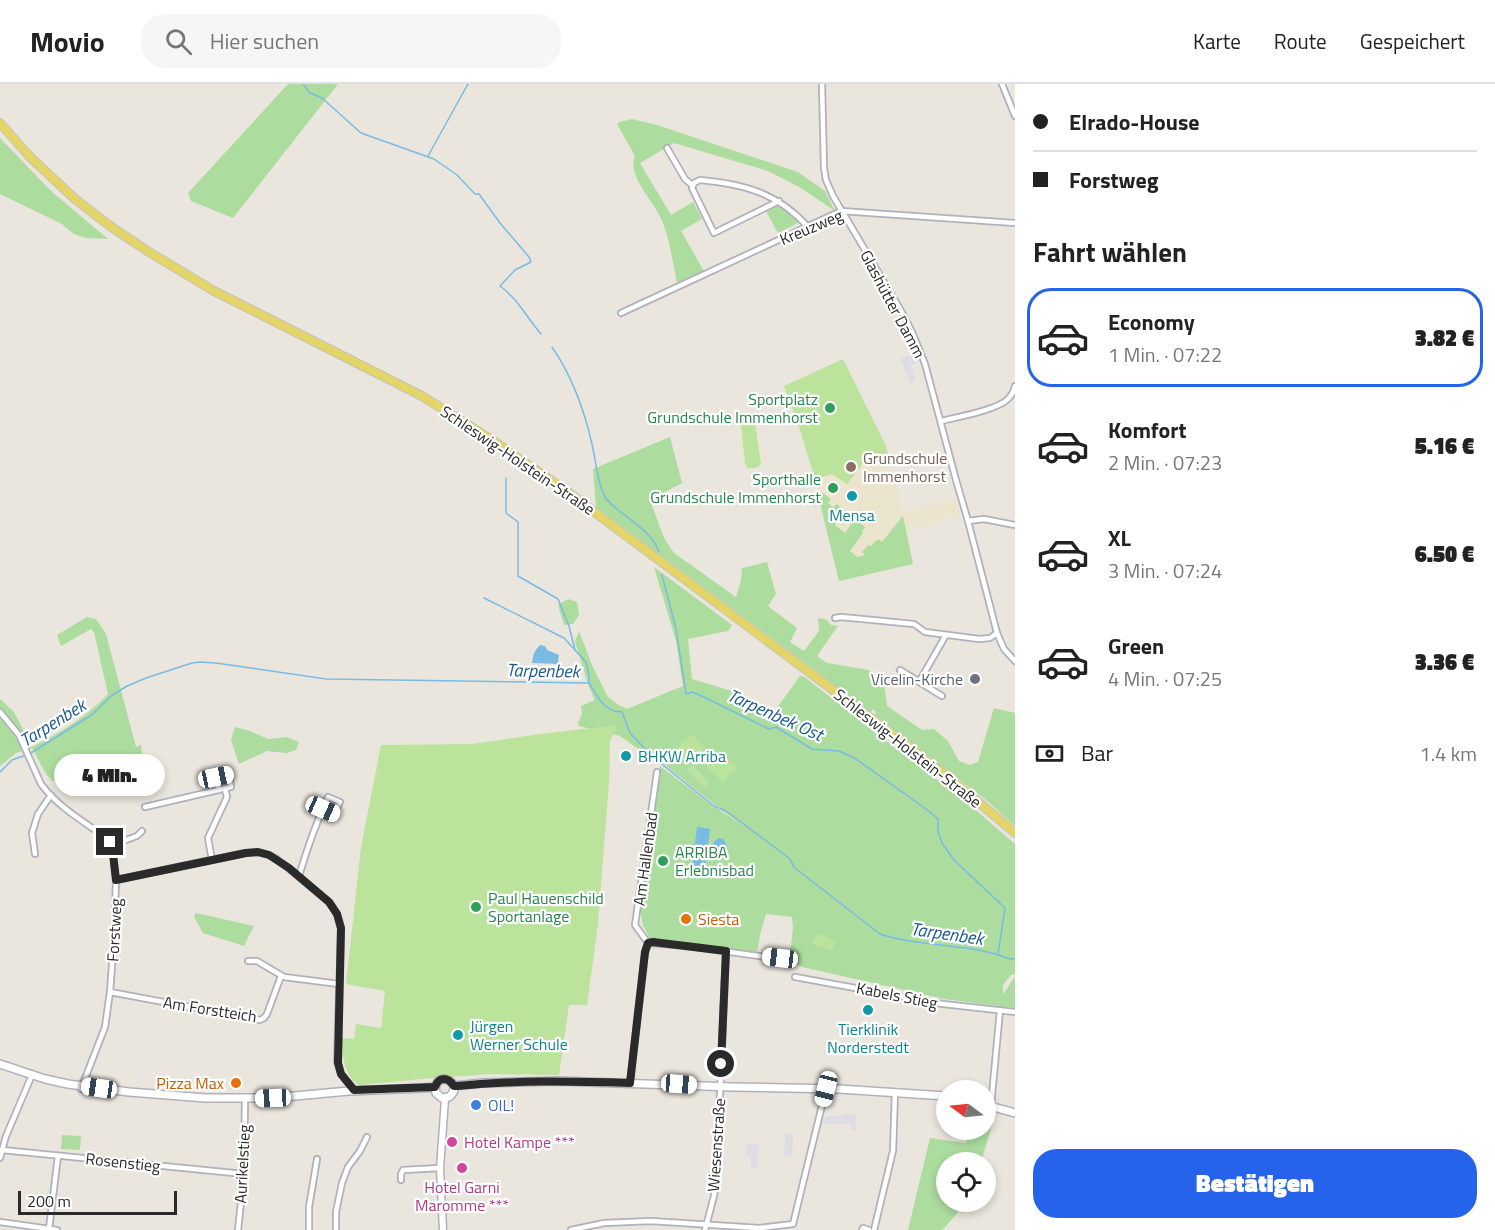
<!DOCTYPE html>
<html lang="de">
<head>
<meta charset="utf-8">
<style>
	:root { --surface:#fff; --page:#f6f6f6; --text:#222; --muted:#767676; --line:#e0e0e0; --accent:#2563eb }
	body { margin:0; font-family:"Titillium Web",sans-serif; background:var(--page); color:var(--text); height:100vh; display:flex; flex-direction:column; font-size:22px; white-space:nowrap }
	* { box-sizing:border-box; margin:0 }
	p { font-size:20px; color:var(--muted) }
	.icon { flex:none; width:33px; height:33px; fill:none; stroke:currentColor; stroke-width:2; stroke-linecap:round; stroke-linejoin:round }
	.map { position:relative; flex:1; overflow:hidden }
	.side { display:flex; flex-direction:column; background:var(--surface); width:480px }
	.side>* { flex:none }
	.guide { display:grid; align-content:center; height:132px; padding:0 18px; background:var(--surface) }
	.needle { width:39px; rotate:285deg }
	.buttons { position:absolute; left:936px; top:996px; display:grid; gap:12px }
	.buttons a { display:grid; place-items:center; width:60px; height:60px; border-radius:50%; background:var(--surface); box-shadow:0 3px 9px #0003; font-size:30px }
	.scale { position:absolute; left:18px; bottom:15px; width:159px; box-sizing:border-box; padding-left:6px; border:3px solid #2a2a2a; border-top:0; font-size:16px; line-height:21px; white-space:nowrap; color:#2a2a2a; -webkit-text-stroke:4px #fff; paint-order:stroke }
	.end { position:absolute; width:27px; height:27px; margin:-14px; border:8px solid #2a2a2a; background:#fff; box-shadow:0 0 0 3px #fff }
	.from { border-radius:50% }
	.bubble { position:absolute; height:42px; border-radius:21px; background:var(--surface); box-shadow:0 3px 9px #0003; font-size:20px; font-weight:800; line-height:42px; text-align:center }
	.car { position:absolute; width:18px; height:36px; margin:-18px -9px; border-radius:8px; box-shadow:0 0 4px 2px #0007; background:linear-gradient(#fff 24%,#345 0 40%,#fff 0 76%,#345 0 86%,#fff 0) }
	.guide b { display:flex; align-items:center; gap:21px; height:57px; font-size:22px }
	.guide b+b { border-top:2px solid var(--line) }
	.guide i { width:15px; height:15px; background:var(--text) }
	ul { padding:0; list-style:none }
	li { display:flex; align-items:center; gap:18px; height:99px; margin:0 12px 9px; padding:0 6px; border:3px solid transparent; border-radius:24px }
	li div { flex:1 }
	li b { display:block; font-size:22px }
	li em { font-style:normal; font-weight:800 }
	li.current { border-color:var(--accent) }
	li>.icon { width:54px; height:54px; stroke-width:1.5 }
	h2 { padding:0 18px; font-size:27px; line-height:72px }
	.pay { display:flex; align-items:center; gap:15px; height:66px; padding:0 18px; font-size:22px }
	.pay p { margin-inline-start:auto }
	.primary-button { display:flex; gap:12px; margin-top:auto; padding:12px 18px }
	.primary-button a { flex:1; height:69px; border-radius:24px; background:var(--accent); color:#fff; font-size:24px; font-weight:800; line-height:69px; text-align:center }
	header { display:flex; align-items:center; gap:36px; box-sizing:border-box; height:84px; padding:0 30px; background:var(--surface); border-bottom:2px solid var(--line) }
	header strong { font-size:28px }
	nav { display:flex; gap:33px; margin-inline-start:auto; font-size:21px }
	.search { width:420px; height:54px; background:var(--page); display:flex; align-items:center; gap:15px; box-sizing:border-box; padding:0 21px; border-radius:24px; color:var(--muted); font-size:22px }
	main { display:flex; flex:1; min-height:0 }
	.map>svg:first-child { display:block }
	.industrial { fill:#dfdde4 }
	.education { fill:#ebe5ce }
	.green { fill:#acdc9e; fill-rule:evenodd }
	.pitch { fill:#bce39b }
	.water { fill:#79bbe4 }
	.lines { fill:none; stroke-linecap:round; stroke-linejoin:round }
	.stream { stroke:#79bbe4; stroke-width:1.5 }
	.minor-casing { stroke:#b0b1bc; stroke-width:8 }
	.tertiary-casing { stroke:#b0b1bc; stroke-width:9 }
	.secondary-casing { stroke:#b0b1bc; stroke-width:10 }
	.primary-casing { stroke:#c3c3c3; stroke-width:10 }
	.minor { stroke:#fff; stroke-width:4.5 }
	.tertiary { stroke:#fff; stroke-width:6 }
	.secondary { stroke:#fff; stroke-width:7 }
	.primary { stroke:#e4d568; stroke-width:8 }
	.route { stroke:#2a2a2a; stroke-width:8 }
	.leisure-dot { fill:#2e9e5b; stroke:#fff; stroke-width:2 }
	.education-dot { fill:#8d6e63; stroke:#fff; stroke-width:2 }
	.culture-dot { fill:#0f9aa8; stroke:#fff; stroke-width:2 }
	.worship-dot { fill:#6b7280; stroke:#fff; stroke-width:2 }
	.food-dot { fill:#e8710a; stroke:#fff; stroke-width:2 }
	.shop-dot { fill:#3f7fe0; stroke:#fff; stroke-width:2 }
	.hotel-dot { fill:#d1479c; stroke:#fff; stroke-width:2 }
	.labels { text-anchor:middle; stroke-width:4.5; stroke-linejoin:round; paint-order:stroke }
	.street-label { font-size:16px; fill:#2a2a2a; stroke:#fff }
	.leisure-label { font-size:16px; fill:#27864d; stroke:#fff; text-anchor:end }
	.education-label { font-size:16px; fill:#785e54; stroke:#fff; text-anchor:start }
	.culture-label { font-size:16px; fill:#0d838f; stroke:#fff }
	.worship-label { font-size:16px; fill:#5b616d; stroke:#fff; text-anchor:end }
	.food-label { font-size:16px; fill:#c56008; stroke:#fff; text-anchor:start }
	.shop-label { font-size:16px; fill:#366cbe; stroke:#fff; text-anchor:start }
	.hotel-label { font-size:16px; fill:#b23c85; stroke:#fff; text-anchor:start }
	.water-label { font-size:18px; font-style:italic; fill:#19598e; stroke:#fff }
</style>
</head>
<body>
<header>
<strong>Movio</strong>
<div class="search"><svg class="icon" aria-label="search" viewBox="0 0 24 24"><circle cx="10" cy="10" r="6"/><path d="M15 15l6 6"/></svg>Hier suchen</div>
<nav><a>Karte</a><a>Route</a><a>Gespeichert</a></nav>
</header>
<main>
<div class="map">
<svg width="1015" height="1146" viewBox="0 0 1015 1146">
	<rect width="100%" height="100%" fill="#eae6dd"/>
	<g class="industrial">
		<polygon points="913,270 916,280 911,281 916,295 911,300 900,275"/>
		<polygon points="842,1030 856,1030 856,1046 851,1046 850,1040 820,1040 827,1032 840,1032"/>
		<polygon points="785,1049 793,1049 792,1073 784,1072"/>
		<polygon points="747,1060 759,1060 757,1085 751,1085 751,1073 746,1073"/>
	</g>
	<polygon class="education" points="843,275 885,360 903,429 957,414 961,432 907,447 913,480 839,497 815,395 800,346 784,302"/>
	<g class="green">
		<polygon points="288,0 338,0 233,134 191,117 188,109"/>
		<path d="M632 35 657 41 798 88 825 107 835 127 801 104 768 87 674 59 640 79 671 131 693 118 702 135 681 147 704 187 677 199C673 179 670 158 663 139 656 119 626 92 635 72L617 40 620 38Z"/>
		<polygon points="0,54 51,107 108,155 85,154 74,150 62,140 0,110"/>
		<polygon points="777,121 792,130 800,138 778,149 766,127"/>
		<polygon points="670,353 682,399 650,416 664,454 674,469 736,513 741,496 742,484 767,478 776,510 768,522 797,544 790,558 804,567 819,547 818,534 827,536 831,541 838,542 817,572 827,579 869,586 885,605 887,622 922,646 934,645 948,657 959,677 970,681 978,678 994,624 1015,629 1015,742 986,716 875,631 876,628 873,625 871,628 596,423 593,385"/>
		<polygon points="823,409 831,415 828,419 833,423 837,420 845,427 835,441 845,449 855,435 865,443 862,448 863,449 850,467 857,473 865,471 862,468 868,461 871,462 876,456 877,457 879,455 882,458 903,432 913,480 839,497 818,411"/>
		<path d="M654 483 732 541 728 547 688 555 692 595 732 607 774 628 800 592H803L972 723 1015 760V890L1011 891 1003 901V910C1008 905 1010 898 1015 893V924L944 915 802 883 789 878 793 844 792 833 766 830 760 851 757 869 650 855 643 841 640 826 660 682 713 722 749 745 721 726 720 723 715 721 654 672 649 666 644 669 620 652 579 642 578 639 582 630 581 622 595 616 589 603 575 558 579 547 592 581 608 613 617 620 627 625 683 602 676 557ZM692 682 709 699 705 703 688 686Z"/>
		<polygon points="568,515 577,518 579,531 573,540 564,541 558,521"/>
		<path d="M87 533 96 535 106 550 136 663 141 661 143 679 87 692 52 697 46 690 32 664 16 669 0 682V615L14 628 32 663C59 649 87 633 108 610L94 548 91 545 61 562 57 551Z"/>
		<polygon points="235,643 250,647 268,655 287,653 299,658 296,666 287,669 267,667 239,680 231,656"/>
		<polygon points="196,829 254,842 244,862 203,849 194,833"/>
		<polygon points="986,1026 996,1028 981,1078 946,1078 946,1118 965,1118 955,1132 942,1146 908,1146 930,1054 966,1059 968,1046 986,1046"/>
		<polygon points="62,1051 81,1052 80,1066 61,1065"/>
	</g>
	<g class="pitch">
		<polygon points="843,275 885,360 888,371 865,377 847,400 832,390 815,395 800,346 784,302"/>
		<path d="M748 336H753L755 338 761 380C757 385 752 384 747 384L745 380 741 341 742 338Z"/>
		<path d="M616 641 617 643 610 657 609 698 598 840 587 921H569L559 991 489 990 450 993 441 991 433 994 359 1001C344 992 342 970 342 954L354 955 356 940 381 944 385 907 346 900 361 763 381 661 472 660 533 651Z"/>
		<polygon points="691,650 705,663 688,681 674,667"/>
		<polygon points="720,667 737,684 723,698 706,682"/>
		<polygon points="692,682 709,699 705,703 688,686"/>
		<polygon points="817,849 836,857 832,867 812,860"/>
	</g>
	<g class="water">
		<path d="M540 561 545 562 547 566 559 571 558 577 560 580 532 579C533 571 534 567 540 561Z"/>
		<polygon points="697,743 710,745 705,784 692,782"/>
		<polygon points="718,754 723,755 726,759 727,763 725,766 722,766 721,768 716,767 713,763 714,758"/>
	</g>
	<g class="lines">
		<g class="stream">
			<path d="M303 0 310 9 322 14 361 49 434 75 457 91 475 110H479L500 139 529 173 531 178 515 186 500 202C518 215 527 234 541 250"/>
			<polyline points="428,72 468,0"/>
			<path d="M552 263C572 292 584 325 592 360 596 377 597 398 605 413 608 418 614 422 618 426 633 438 653 450 659 468"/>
			<polyline points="506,394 506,429 518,438 518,492 558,515 569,542 575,566"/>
			<polyline points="662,491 676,545 686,610 692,608 706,614 769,645 776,643 812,665 839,667 856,675 926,725 938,735 938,747 942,759 954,776 1005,824 998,870"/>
			<polyline points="484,514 564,554 586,578 589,591 589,599"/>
			<path d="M31 669 93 630 111 612 127 602 146 594 192 579 200 578 216 579 326 595 589 599C598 613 604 628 622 628L630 649 653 673 714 722 726 727 789 774 795 784 880 850C922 864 968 858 1010 875H1015"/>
			<polyline points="0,688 12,676 26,671"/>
		</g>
		<g class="minor-casing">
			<g id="minor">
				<polyline points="822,0 824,84 826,96 833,112 900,225 912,248 925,280 956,396 968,437 997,549 1004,565 1015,577"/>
				<polyline points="1002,0 1015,32"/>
				<polyline points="667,64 685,95 692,101"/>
				<path d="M779 117 714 149 692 104 694 99 700 96C744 100 778 109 808 143"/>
				<polyline points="621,229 841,127 1015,139"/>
				<path d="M941 337C958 333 997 326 1008 315 1012 311 1014 307 1015 302"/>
				<polyline points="968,437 984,435 1015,441"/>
				<polyline points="835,534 841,533 914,540 925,548 979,555 990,554 997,549"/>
				<polyline points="900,586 942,612"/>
				<polyline points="919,598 946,551"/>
				<path d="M0 628 19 651 41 700C58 723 84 738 107 754L112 761 116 796 114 854 110 908 105 943 81 1005"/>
				<polyline points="145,723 231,703 229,691 216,694 219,706"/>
				<polyline points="112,761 137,752 142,747"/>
				<polyline points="35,770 32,749 38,730 51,711"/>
				<polyline points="212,776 208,754 227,713 225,705"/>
				<path d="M299 792C307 765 316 739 328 713L340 718 334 730 323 725"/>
				<path d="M116 796 245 769C257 767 267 769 277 775L329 818 337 830 341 845 337 977 341 990 354 1006"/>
				<polyline points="648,859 635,841 657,688"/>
				<polyline points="248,877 257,877 284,893 339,900"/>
				<polyline points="795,893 943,920 1015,928"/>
				<polyline points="110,908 260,936 264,934 267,930 281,892"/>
				<polyline points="630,999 645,870 648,859 687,862 780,875"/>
				<polyline points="991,1022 1000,926"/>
				<polyline points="2,1066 244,1090"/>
				<polyline points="0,1074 6,1052 32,991"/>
				<polyline points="401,1096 401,1090 403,1086 440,1084"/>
				<polyline points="0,1138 57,1146"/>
				<polyline points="49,1145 58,1072"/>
				<polyline points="238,1146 244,1090 245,1015"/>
				<polyline points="309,1146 309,1123 317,1075"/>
				<polyline points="336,1146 336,1128 342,1099 348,1083 360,1067 367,1053"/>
				<polyline points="571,1146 604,1139 651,1137 759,1144 793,1140 826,1005"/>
				<polyline points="705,1146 714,1112 717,1082 726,867"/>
				<polyline points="862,1146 863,1144 869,1146"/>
				<polyline points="874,1146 893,1067 895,1008"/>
			</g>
		</g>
		<g class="tertiary-casing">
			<polyline id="tertiary" points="443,1146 440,1084 445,1015"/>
		</g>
		<g class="secondary-casing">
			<g id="secondary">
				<path d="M0 980 45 995 68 1000 129 1008 206 1014H273L349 1007 423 1004 435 1003 438 997 443 995C454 996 458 1006 449 1013L442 1014 436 1009 435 1003"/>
				<polyline points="454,1002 483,999 559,997 732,1003 839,1005 946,1012"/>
				<polyline points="986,1021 1015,1029"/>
			</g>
		</g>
		<g class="primary-casing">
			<polyline id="primary" points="0,39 30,73 75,115 110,142 149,168 214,207 422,312 492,356 565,406 911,664 969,710 1015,749"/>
		</g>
		<use href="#minor" class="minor"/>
		<use href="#tertiary" class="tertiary"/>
		<use href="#secondary" class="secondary"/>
		<use href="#primary" class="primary"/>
	</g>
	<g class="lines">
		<path class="route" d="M110 758 112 761 116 796 246 769 258 768 269 771 289 784 329 818 337 830 341 844 338 979 341 990 354 1006 435 1003C439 992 448 993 454 1002H457C515 996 572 997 630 999L645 868 648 859 653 858 726 867 721 980"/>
	</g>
	<g class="leisure-dot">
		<circle cx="830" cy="324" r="6"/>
		<circle cx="833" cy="404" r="6"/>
		<circle cx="663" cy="777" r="6"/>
		<circle cx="476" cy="823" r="6"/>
	</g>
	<circle class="education-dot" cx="851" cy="383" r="6"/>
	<g class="culture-dot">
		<circle cx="852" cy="412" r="6"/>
		<circle cx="626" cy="672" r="6"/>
		<circle cx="868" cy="926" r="6"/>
		<circle cx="458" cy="951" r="6"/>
	</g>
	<circle class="worship-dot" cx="975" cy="595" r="6"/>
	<g class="food-dot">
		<circle cx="686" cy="835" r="6"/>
		<circle cx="236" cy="999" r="6"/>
	</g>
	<circle class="shop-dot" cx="476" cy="1021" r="6"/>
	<g class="hotel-dot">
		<circle cx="452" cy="1058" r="6"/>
		<circle cx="462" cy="1084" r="6"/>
	</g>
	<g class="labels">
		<g class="street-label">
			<text transform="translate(811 143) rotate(-23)" y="6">Kreuzweg</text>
			<text transform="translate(893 220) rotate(62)" y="6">Glashütter Damm</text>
			<text transform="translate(518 376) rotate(34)" y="6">Schleswig-Holstein-Straße</text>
			<text transform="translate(908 664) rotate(38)" y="6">Schleswig-Holstein-Straße</text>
			<text transform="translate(645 775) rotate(-82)" y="6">Am Hallenbad</text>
			<text transform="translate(114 846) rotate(-87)" y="6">Forstweg</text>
			<text transform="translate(897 911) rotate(11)" y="6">Kabels Stieg</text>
			<text transform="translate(210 925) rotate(9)" y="6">Am Forstteich</text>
			<text transform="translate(716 1061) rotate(-86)" y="6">Wiesenstraße</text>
			<text transform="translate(123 1078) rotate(6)" y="6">Rosenstieg</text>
			<text transform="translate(242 1080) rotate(-87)" y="6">Aurikelstieg</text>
		</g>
		<g class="leisure-label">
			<text x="818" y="321">Sportplatz<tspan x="818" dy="18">Grundschule Immenhorst</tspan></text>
			<text x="821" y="401">Sporthalle<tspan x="821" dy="18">Grundschule Immenhorst</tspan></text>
			<text x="675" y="774" text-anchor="start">ARRIBA<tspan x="675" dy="18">Erlebnisbad</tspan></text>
			<text x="488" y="820" text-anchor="start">Paul Hauenschild<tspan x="488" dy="18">Sportanlage</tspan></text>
		</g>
		<g class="education-label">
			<text x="863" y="380">Grundschule<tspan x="863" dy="18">Immenhorst</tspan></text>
		</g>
		<g class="culture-label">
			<text x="852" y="437">Mensa</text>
			<text x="638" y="678" text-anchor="start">BHKW Arriba</text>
			<text x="470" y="948" text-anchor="start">Jürgen<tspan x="470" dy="18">Werner Schule</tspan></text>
			<text x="868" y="951">Tierklinik<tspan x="868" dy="18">Norderstedt</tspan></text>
		</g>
		<g class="worship-label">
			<text x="963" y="601">Vicelin-Kirche</text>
		</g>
		<g class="food-label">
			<text x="698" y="841">Siesta</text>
			<text x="224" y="1005" text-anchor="end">Pizza Max</text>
		</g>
		<g class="shop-label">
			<text x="488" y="1027">OIL!</text>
		</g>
		<g class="hotel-label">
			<text x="464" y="1064">Hotel Kampe ***</text>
			<text x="462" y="1109" text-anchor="middle">Hotel Garni<tspan x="462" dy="18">Maromme ***</tspan></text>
		</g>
		<g class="water-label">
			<text transform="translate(543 587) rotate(1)" y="6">Tarpenbek</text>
			<text transform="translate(775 631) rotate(24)" y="6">Tarpenbek Ost</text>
			<text transform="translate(53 639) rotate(-32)" y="6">Tarpenbek</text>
			<text transform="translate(947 850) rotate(8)" y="6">Tarpenbek</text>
		</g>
	</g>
</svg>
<div class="buttons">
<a><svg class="needle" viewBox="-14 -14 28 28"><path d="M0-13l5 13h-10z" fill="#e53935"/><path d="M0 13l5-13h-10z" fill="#767676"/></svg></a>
<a><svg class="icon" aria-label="locate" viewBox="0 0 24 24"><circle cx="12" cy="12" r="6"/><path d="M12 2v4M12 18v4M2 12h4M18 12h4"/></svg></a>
</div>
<div class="scale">200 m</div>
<i class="end from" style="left:721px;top:980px"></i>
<i class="end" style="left:110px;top:758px"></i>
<div class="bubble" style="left:54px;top:670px;width:111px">4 Min.</div>
<i class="car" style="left:216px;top:693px;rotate:78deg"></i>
<i class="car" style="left:323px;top:725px;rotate:114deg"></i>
<i class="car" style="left:780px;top:874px;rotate:277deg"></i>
<i class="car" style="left:679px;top:1000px;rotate:94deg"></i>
<i class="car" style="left:99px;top:1004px;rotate:278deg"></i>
<i class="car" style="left:826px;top:1005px;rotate:194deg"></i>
<i class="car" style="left:273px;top:1014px;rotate:268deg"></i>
</div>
<section class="side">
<div class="guide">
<b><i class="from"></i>Elrado-House</b>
<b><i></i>Forstweg</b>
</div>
<h2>Fahrt wählen</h2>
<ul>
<li class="current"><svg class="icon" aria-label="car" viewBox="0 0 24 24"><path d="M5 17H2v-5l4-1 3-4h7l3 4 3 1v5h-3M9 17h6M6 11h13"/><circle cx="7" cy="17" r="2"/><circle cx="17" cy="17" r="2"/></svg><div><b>Economy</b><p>1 Min. · 07:22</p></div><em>3.82 €</em></li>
<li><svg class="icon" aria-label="car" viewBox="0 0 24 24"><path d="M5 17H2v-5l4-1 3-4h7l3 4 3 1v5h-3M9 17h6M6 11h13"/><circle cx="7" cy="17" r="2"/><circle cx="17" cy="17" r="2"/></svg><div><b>Komfort</b><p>2 Min. · 07:23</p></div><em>5.16 €</em></li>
<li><svg class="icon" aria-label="car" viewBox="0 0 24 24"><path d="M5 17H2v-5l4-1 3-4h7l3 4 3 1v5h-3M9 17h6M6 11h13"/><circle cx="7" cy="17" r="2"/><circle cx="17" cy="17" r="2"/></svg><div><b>XL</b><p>3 Min. · 07:24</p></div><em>6.50 €</em></li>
<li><svg class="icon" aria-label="car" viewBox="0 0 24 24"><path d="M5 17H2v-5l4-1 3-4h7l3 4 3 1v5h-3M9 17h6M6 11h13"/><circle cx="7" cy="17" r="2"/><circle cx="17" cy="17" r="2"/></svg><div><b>Green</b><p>4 Min. · 07:25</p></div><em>3.36 €</em></li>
</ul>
<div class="pay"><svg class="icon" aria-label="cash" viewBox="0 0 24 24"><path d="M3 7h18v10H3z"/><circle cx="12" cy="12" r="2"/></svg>Bar<p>1.4 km</p></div>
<div class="primary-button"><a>Bestätigen</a></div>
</section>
</main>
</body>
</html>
